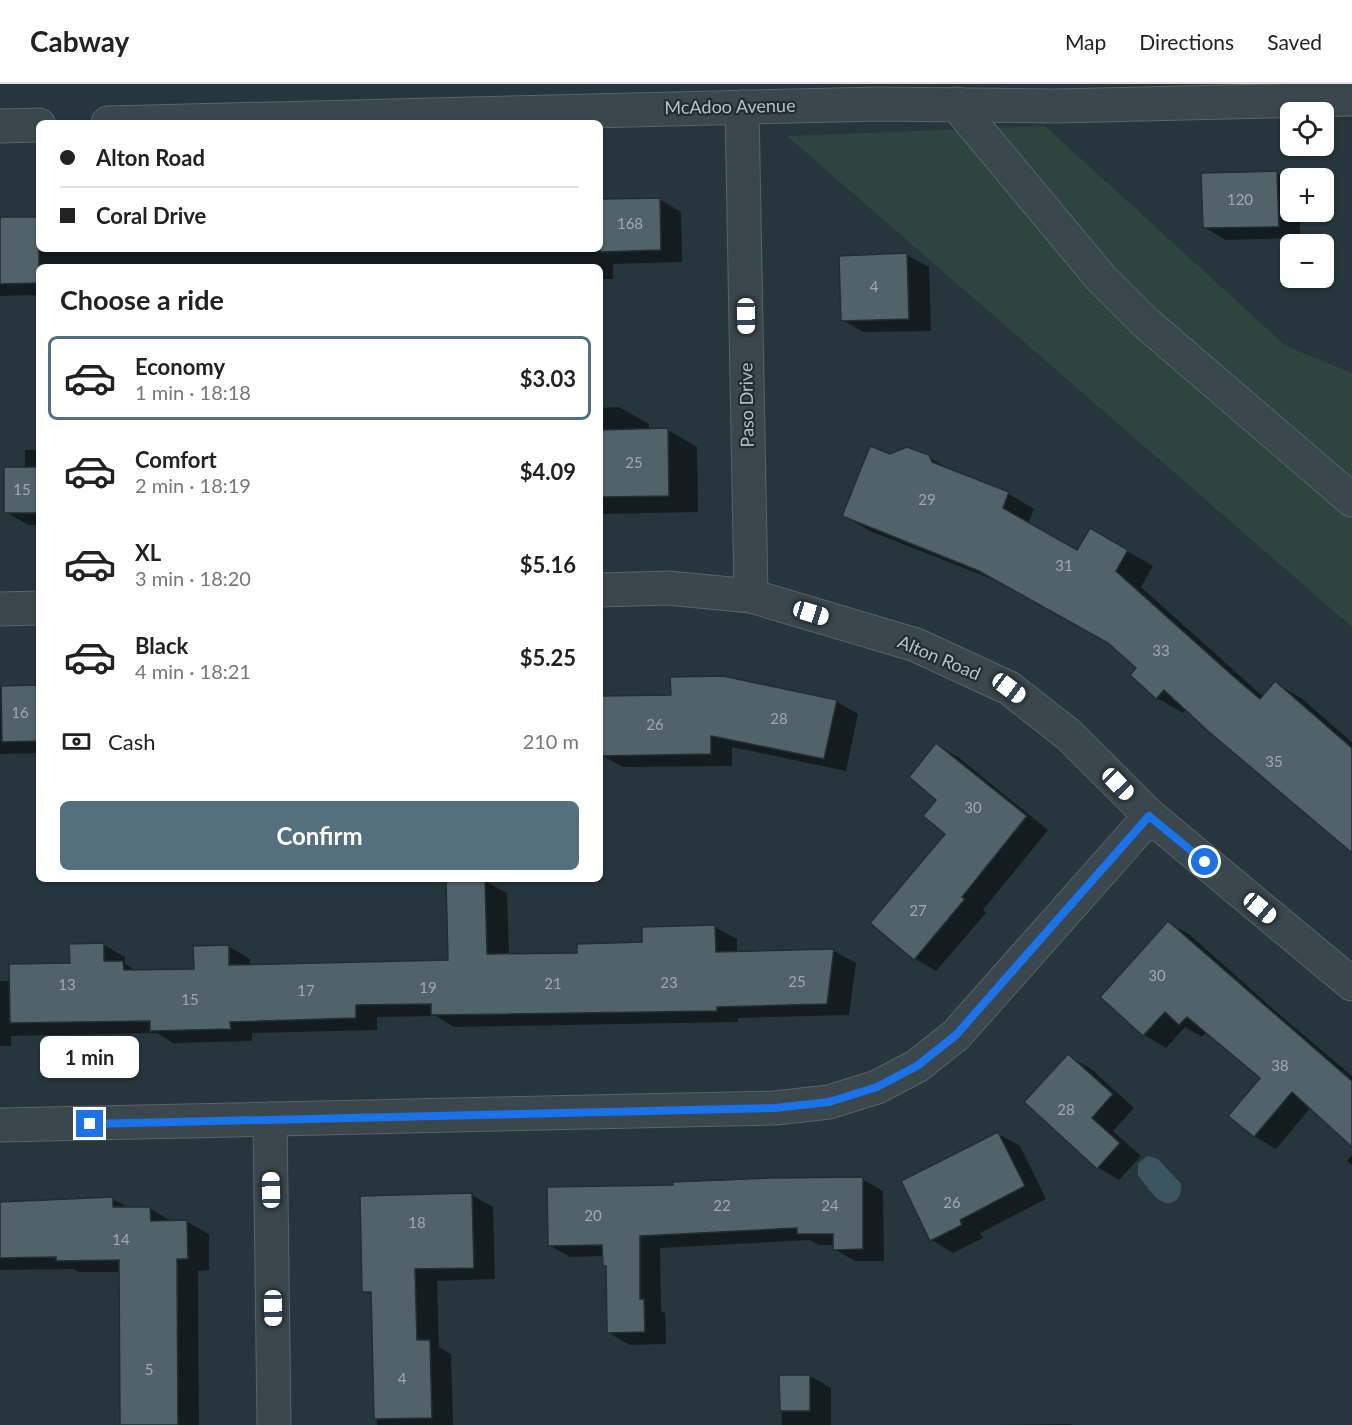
<!DOCTYPE html>
<html lang="en">
<head>
<meta charset="utf-8">
<style>
	:root { --surface:#fff; --page:#f2f2f2; --text:#222; --muted:#767676; --line:#e0e0e0; --accent:#54707f }
	body { margin:0; font-family:Lato,sans-serif; background:var(--page); color:var(--text); height:100vh; display:flex; flex-direction:column; font-size:22px; white-space:nowrap }
	* { box-sizing:border-box; margin:0 }
	p { font-size:20px; color:var(--muted) }
	.icon { flex:none; width:33px; height:33px; fill:none; stroke:currentColor; stroke-width:2; stroke-linecap:round; stroke-linejoin:round }
	.map { position:relative; flex:1; overflow:hidden }
	.panel { position:absolute; left:36px; top:180px; width:567px; height:618px; display:flex; flex-direction:column; background:var(--surface); border-radius:9px; box-shadow:0 2px 4px #0004 }
	.panel>* { flex:none }
	.top-card { position:absolute; left:36px; top:36px; width:567px; height:132px; border-radius:9px; box-shadow:0 2px 4px #0004; display:grid; align-content:center; height:132px; padding:0 24px; background:var(--surface) }
	.controls { position:absolute; left:1280px; top:18px; display:grid; gap:12px }
	.controls a { display:grid; place-items:center; width:54px; height:54px; border-radius:9px; background:var(--surface); box-shadow:0 2px 4px #0004; font-size:30px }
	.end { position:absolute; width:27px; height:27px; margin:-14px; border:8px solid #1a73e8; background:#fff; box-shadow:0 0 0 3px #fff }
	.from { border-radius:50% }
	.bubble { position:absolute; height:42px; border-radius:9px; background:var(--surface); box-shadow:0 2px 4px #0004; font-size:20px; font-weight:700; line-height:42px; text-align:center }
	.car { position:absolute; width:18px; height:36px; margin:-18px -9px; border-radius:8px; box-shadow:0 0 4px 2px #0007; background:linear-gradient(#fff 24%,#345 0 40%,#fff 0 76%,#345 0 86%,#fff 0) }
	.top-card b { display:flex; align-items:center; gap:21px; height:57px; font-size:22px }
	.top-card b+b { border-top:2px solid var(--line) }
	.top-card i { width:15px; height:15px; background:var(--text) }
	ul { padding:0; list-style:none }
	li { display:flex; align-items:center; gap:18px; height:84px; margin:0 12px 9px; padding:0 12px; border:3px solid transparent; border-radius:9px }
	li div { flex:1 }
	li b { display:block; font-size:22px }
	li em { font-style:normal; font-weight:700 }
	li.selected { border-color:var(--accent) }
	li>.icon { width:54px; height:54px; stroke-width:1.5 }
	h2 { padding:0 24px; font-size:27px; line-height:72px }
	.pay { display:flex; align-items:center; gap:15px; height:66px; padding:0 24px; font-size:22px }
	.pay p { margin-inline-start:auto }
	.button { display:flex; gap:12px; margin-top:auto; padding:12px 24px }
	.button a { flex:1; height:69px; border-radius:9px; background:var(--accent); color:#fff; font-size:24px; font-weight:700; line-height:69px; text-align:center }
	header { display:flex; align-items:center; gap:36px; box-sizing:border-box; height:84px; padding:0 30px; background:var(--surface); border-bottom:2px solid var(--line) }
	header strong { font-size:28px }
	nav { display:flex; gap:33px; margin-inline-start:auto; font-size:21px }
	.map>svg:first-child { display:block }
	.green { fill:#2e443e }
	.water { fill:#3b5662 }
	.shadow { fill:#0007 }
	.building { fill:#516369; stroke:#212e33; stroke-width:1.5 }
	.lines { fill:none; stroke-linecap:round; stroke-linejoin:round }
	.minor-casing { stroke:#58646a; stroke-width:35 }
	.minor { stroke:#3a474c; stroke-width:33 }
	.route { stroke:#1a73e8; stroke-width:8 }
	.labels { text-anchor:middle; stroke-width:4.5; stroke-linejoin:round; paint-order:stroke }
	.number-label { font-size:15px; fill:#9daab0 }
	.street-label { font-size:18px; fill:#b6c1c7; stroke:#1f2c31 }
</style>
</head>
<body>
<header>
<strong>Cabway</strong>
<nav><a>Map</a><a>Directions</a><a>Saved</a></nav>
</header>
<div class="map">
<svg width="1352" height="1341" viewBox="0 0 1352 1341">
	<rect width="100%" height="100%" fill="#26363c"/>
	<polygon class="green" points="1045,42 1286,262 1352,289 1352,543 787,52"/>
	<path class="water" d="M1148 1072 1158 1075 1181 1100C1181 1106 1181 1113 1175 1117 1160 1126 1146 1101 1138 1091V1079Z"/>
	<g class="shadow">
		<polygon points="1277,89 1290,96 1290,128 1300,128 1300,154 1226,156 1204,143 1203,90"/>
		<polygon points="659,115 681,128 682,178 613,180 613,195 600,195 600,183 561,183 560,181 468,183 39,183 39,211 0,212 0,135 39,134 39,165 600,165 600,117"/>
		<polygon points="907,171 929,183 931,247 864,248 842,236"/>
		<polygon points="619,323 649,340 649,346 668,346 697,363 698,428 600,430 600,324"/>
		<polygon points="25,366 39,366 39,441 28,441 6,428 25,385"/>
		<polygon points="890,372 929,373 955,389 1009,410 1034,425 1028,440 1078,469 1091,446 1153,482 1141,503 1259,609 1264,613 1275,599 1301,614 1352,658 1352,766 1186,625 1183,629 1157,614 1138,584 1109,559 1007,501 870,447 844,432"/>
		<polygon points="0,602 39,602 39,669 0,670"/>
		<polygon points="600,613 836,617 858,630 846,687 732,663 732,682 623,683 601,671"/>
		<polygon points="937,661 958,673 1048,746 983,826 986,829 936,887 915,875 947,750 938,716"/>
		<polygon points="485,797 507,809 509,871 579,871 644,860 715,843 737,855 737,869 834,867 856,879 849,931 738,934 738,938 454,943 436,932 377,933 377,946 252,949 252,957 173,959 157,949 11,952 11,962 0,962 0,897 11,897 71,880 104,861 125,873 125,880 139,888 195,886 228,862 250,875 250,882 449,877"/>
		<polygon points="1169,839 1190,851 1273,925 1352,992 1352,1061 1311,1023 1276,1065 1254,1052 1262,994 1207,947 1202,953 1185,943 1166,964 1144,951 1102,913"/>
		<polygon points="1068,972 1090,984 1134,1024 1113,1047 1141,1072 1119,1096 1097,1083"/>
		<polygon points="998,1050 1020,1062 1046,1115 980,1149 983,1154 953,1169 932,1156 903,1098"/>
		<polygon points="1352,1071 1352,1081 1347,1077"/>
		<polygon points="862,1095 883,1107 884,1177 855,1177 834,1165 834,1161 819,1161 810,1156 660,1164 661,1227 665,1229 666,1260 630,1261 609,1249 608,1183 604,1181 604,1172 570,1173 549,1161 674,1102"/>
		<polygon points="471,1111 493,1123 495,1195 437,1197 439,1263 451,1270 453,1341 377,1341 373,1212 364,1207"/>
		<polygon points="113,1115 129,1124 149,1124 171,1137 187,1138 209,1150 209,1186 198,1187 199,1341 122,1341 121,1188 79,1188 73,1185 0,1186 0,1119"/>
		<polygon points="781,1292 810,1292 831,1304 831,1341 782,1341"/>
		<polygon points="1070,1340 1073,1341 995,1341"/>
	</g>
	<g class="building">
		<polygon points="1277,87 1279,143 1203,144 1201,89"/>
		<polygon points="660,114 661,166 600,168 600,115"/>
		<polygon points="0,133 39,133 39,199 0,200"/>
		<polygon points="907,169 909,235 841,237 839,172"/>
		<polygon points="668,344 669,412 600,413 600,346"/>
		<polygon points="870,362 890,370 907,363 929,371 932,378 1009,408 1003,424 1077,466 1090,444 1128,466 1116,487 1233,592 1260,615 1275,597 1352,664 1352,769 1209,648 1164,606 1156,615 1130,591 1136,584 1108,559 979,487 842,432"/>
		<rect x="4" y="383" width="35" height="46"/>
		<polygon points="723,592 837,616 824,675 711,652 711,670 600,672 600,612 671,611 670,593"/>
		<polygon points="39,601 39,657 2,658 1,602"/>
		<polygon points="936,659 1027,732 962,813 965,815 914,876 870,839 945,750 923,732 936,716 909,693"/>
		<polygon points="485,795 487,870 577,869 577,860 642,858 642,843 715,841 716,868 834,865 827,920 717,923 717,927 431,931 431,920 356,921 356,934 230,938 231,945 150,947 150,937 10,939 9,880 70,879 69,860 104,859 104,877 123,877 124,886 194,885 193,862 229,861 229,881 448,876 446,796"/>
		<polygon points="1168,837 1352,997 1352,1063 1292,1008 1254,1053 1228,1032 1260,994 1187,933 1179,941 1165,928 1143,952 1100,913"/>
		<polygon points="1068,970 1113,1010 1092,1034 1120,1059 1097,1085 1024,1018"/>
		<polygon points="998,1048 1025,1102 960,1136 962,1141 930,1157 901,1097"/>
		<polygon points="863,1093 863,1165 833,1166 833,1150 797,1150 797,1144 640,1152 640,1215 644,1215 645,1248 607,1249 606,1182 603,1182 602,1161 548,1162 547,1103 673,1101 673,1098 770,1094"/>
		<polygon points="472,1109 474,1184 415,1185 417,1256 430,1256 432,1334 374,1335 371,1208 362,1208 360,1112"/>
		<polygon points="113,1113 113,1123 150,1123 151,1137 187,1136 188,1175 177,1175 178,1341 120,1341 119,1176 56,1177 56,1173 0,1174 0,1118"/>
		<polygon points="779,1291 810,1291 810,1327 780,1327"/>
	</g>
	<g class="lines">
		<g class="minor-casing">
			<g id="minor">
				<polyline points="956,20 1100,193 1146,239 1352,416"/>
				<polyline points="742,23 751,512"/>
				<polyline points="108,39 877,20 1056,22 1352,15"/>
				<polyline points="0,42 39,41"/>
				<polyline points="600,506 668,504 751,512 916,561 1009,604 1069,651 1150,732 1352,900"/>
				<polyline points="0,525 39,524"/>
				<polyline points="270,1035 274,1341"/>
				<polyline points="0,1041 775,1024 829,1018 877,1003 917,982 956,951 1150,732"/>
			</g>
		</g>
		<use href="#minor" class="minor"/>
	</g>
	<g class="lines">
		<polyline class="route" points="90,1040 775,1024 829,1018 877,1003 917,982 956,951 1149,732 1205,778"/>
	</g>
	<g class="labels">
		<g class="number-label">
			<text x="1240" y="121">120</text>
			<text x="630" y="145">168</text>
			<text x="874" y="208">4</text>
			<text x="634" y="384">25</text>
			<text x="22" y="411">15</text>
			<text x="927" y="421">29</text>
			<text x="1064" y="487">31</text>
			<text x="1161" y="572">33</text>
			<text x="20" y="634">16</text>
			<text x="779" y="640">28</text>
			<text x="655" y="646">26</text>
			<text x="1274" y="683">35</text>
			<text x="973" y="729">30</text>
			<text x="918" y="832">27</text>
			<text x="1157" y="897">30</text>
			<text x="797" y="903">25</text>
			<text x="669" y="904">23</text>
			<text x="553" y="905">21</text>
			<text x="67" y="906">13</text>
			<text x="428" y="909">19</text>
			<text x="306" y="912">17</text>
			<text x="190" y="921">15</text>
			<text x="1280" y="987">38</text>
			<text x="1066" y="1031">28</text>
			<text x="952" y="1124">26</text>
			<text x="722" y="1127">22</text>
			<text x="830" y="1127">24</text>
			<text x="593" y="1137">20</text>
			<text x="417" y="1144">18</text>
			<text x="121" y="1161">14</text>
			<text x="149" y="1291">5</text>
			<text x="402" y="1300">4</text>
		</g>
		<g class="street-label">
			<text transform="translate(730 23) rotate(-1)" y="6">McAdoo Avenue</text>
			<text transform="translate(747 321) rotate(-91)" y="6">Paso Drive</text>
			<text transform="translate(939 574) rotate(23)" y="6">Alton Road</text>
		</g>
	</g>
</svg>
<div class="controls">
<a><svg class="icon" aria-label="locate" viewBox="0 0 24 24"><circle cx="12" cy="12" r="6"/><path d="M12 2v4M12 18v4M2 12h4M18 12h4"/></svg></a>
<a>+</a>
<a>−</a>
</div>
<i class="end from" style="left:1205px;top:778px"></i>
<i class="end" style="left:90px;top:1040px"></i>
<div class="bubble" style="left:40px;top:952px;width:99px">1 min</div>
<i class="car" style="left:746px;top:232px;rotate:179deg"></i>
<i class="car" style="left:811px;top:529px;rotate:107deg"></i>
<i class="car" style="left:1009px;top:604px;rotate:127deg"></i>
<i class="car" style="left:1118px;top:700px;rotate:136deg"></i>
<i class="car" style="left:1260px;top:824px;rotate:130deg"></i>
<i class="car" style="left:271px;top:1106px;rotate:359deg"></i>
<i class="car" style="left:273px;top:1224px;rotate:179deg"></i>
<div class="top-card">
<b><i class="from"></i>Alton Road</b>
<b><i></i>Coral Drive</b>
</div>
<section class="panel">
<h2>Choose a ride</h2>
<ul>
<li class="selected"><svg class="icon" aria-label="car" viewBox="0 0 24 24"><path d="M5 17H2v-5l4-1 3-4h7l3 4 3 1v5h-3M9 17h6M6 11h13"/><circle cx="7" cy="17" r="2"/><circle cx="17" cy="17" r="2"/></svg><div><b>Economy</b><p>1 min · 18:18</p></div><em>$3.03</em></li>
<li><svg class="icon" aria-label="car" viewBox="0 0 24 24"><path d="M5 17H2v-5l4-1 3-4h7l3 4 3 1v5h-3M9 17h6M6 11h13"/><circle cx="7" cy="17" r="2"/><circle cx="17" cy="17" r="2"/></svg><div><b>Comfort</b><p>2 min · 18:19</p></div><em>$4.09</em></li>
<li><svg class="icon" aria-label="car" viewBox="0 0 24 24"><path d="M5 17H2v-5l4-1 3-4h7l3 4 3 1v5h-3M9 17h6M6 11h13"/><circle cx="7" cy="17" r="2"/><circle cx="17" cy="17" r="2"/></svg><div><b>XL</b><p>3 min · 18:20</p></div><em>$5.16</em></li>
<li><svg class="icon" aria-label="car" viewBox="0 0 24 24"><path d="M5 17H2v-5l4-1 3-4h7l3 4 3 1v5h-3M9 17h6M6 11h13"/><circle cx="7" cy="17" r="2"/><circle cx="17" cy="17" r="2"/></svg><div><b>Black</b><p>4 min · 18:21</p></div><em>$5.25</em></li>
</ul>
<div class="pay"><svg class="icon" aria-label="cash" viewBox="0 0 24 24"><path d="M3 7h18v10H3z"/><circle cx="12" cy="12" r="2"/></svg>Cash<p>210 m</p></div>
<div class="button"><a>Confirm</a></div>
</section>
</div>
</body>
</html>
